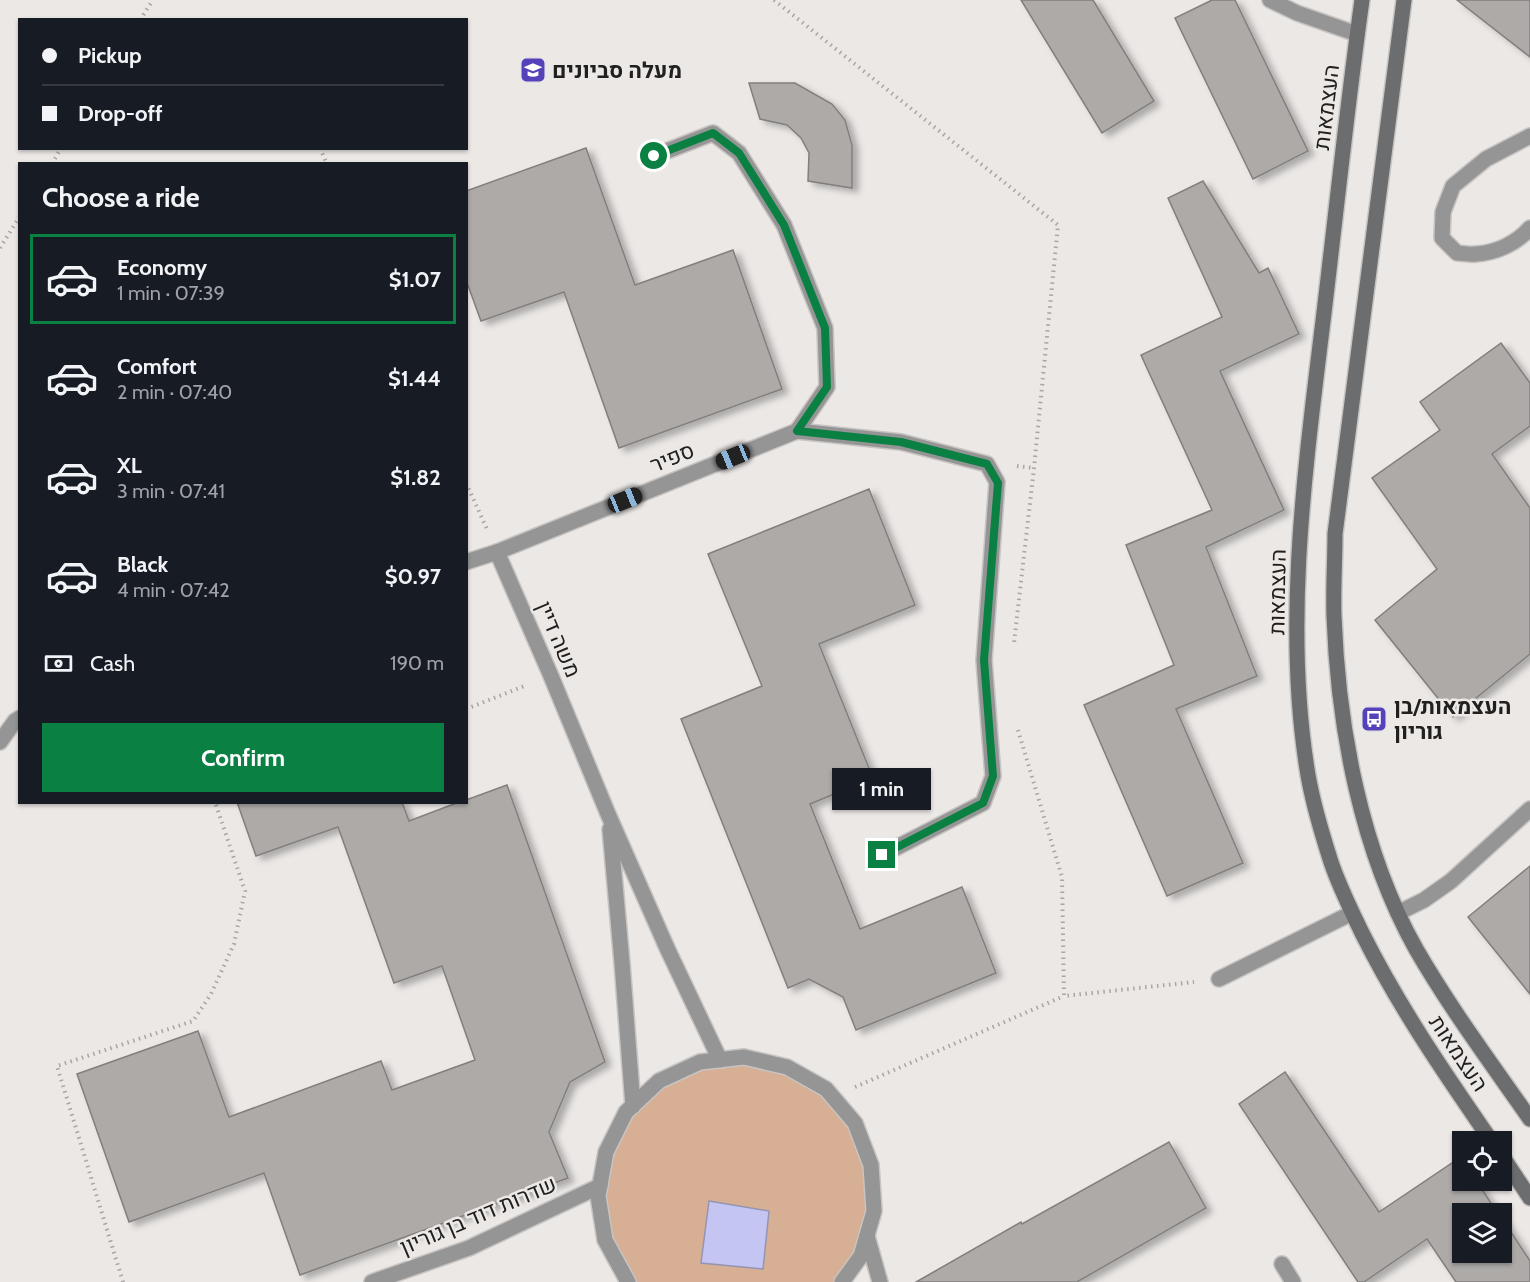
<!DOCTYPE html>
<html lang="en">
<head>
<meta charset="utf-8">
<style>
	:root { --surface:#171b24; --page:#20242c; --text:#f1f3f6; --muted:#9ea1a6; --line:#363941; --accent:#0b8043 }
	body { margin:0; font-family:Cabin,Heebo,sans-serif; background:var(--page); color:var(--text); height:100vh; display:flex; flex-direction:column; font-size:22px; white-space:nowrap }
	* { box-sizing:border-box; margin:0 }
	p { font-size:20px; color:var(--muted) }
	.icon { flex:none; width:33px; height:33px; fill:none; stroke:currentColor; stroke-width:2; stroke-linecap:round; stroke-linejoin:round }
	.map { position:relative; flex:1; overflow:hidden }
	.sheet { position:absolute; left:18px; top:162px; width:450px; height:642px; display:flex; flex-direction:column; background:var(--surface); border-radius:0px; box-shadow:0 2px 4px #0004 }
	.sheet>* { flex:none }
	.guide { position:absolute; left:18px; top:18px; width:450px; height:132px; border-radius:0px; box-shadow:0 2px 4px #0004; display:grid; align-content:center; height:132px; padding:0 24px; background:var(--surface) }
	.controls { position:absolute; left:1452px; top:1131px; display:grid; gap:12px }
	.controls a { display:grid; place-items:center; width:60px; height:60px; border-radius:0px; background:var(--surface); box-shadow:0 2px 4px #0004; font-size:30px }
	.end { position:absolute; width:27px; height:27px; margin:-14px; border:8px solid #0b8043; background:#fff; box-shadow:0 0 0 3px #fff }
	.from { border-radius:50% }
	.bubble { position:absolute; height:42px; border-radius:0px; background:var(--surface); box-shadow:0 2px 4px #0004; font-size:20px; font-weight:800; line-height:42px; text-align:center }
	.car { position:absolute; width:18px; height:36px; margin:-18px -9px; border-radius:8px; box-shadow:0 0 4px 2px #0007; background:linear-gradient(#222 24%,#8ab4d8 0 40%,#222 0 76%,#8ab4d8 0 86%,#222 0) }
	.guide b { display:flex; align-items:center; gap:21px; height:57px; font-size:22px }
	.guide b+b { border-top:2px solid var(--line) }
	.guide i { width:15px; height:15px; background:var(--text) }
	ul { padding:0; list-style:none }
	li { display:flex; align-items:center; gap:18px; height:90px; margin:0 12px 9px; padding:0 12px; border:3px solid transparent; border-radius:0px }
	li div { flex:1 }
	li b { display:block; font-size:22px }
	li em { font-style:normal; font-weight:800 }
	li.on { border-color:var(--accent) }
	li>.icon { width:54px; height:54px; stroke-width:1.5 }
	h2 { padding:0 24px; font-size:27px; line-height:72px }
	.pay { display:flex; align-items:center; gap:15px; height:66px; padding:0 24px; font-size:22px }
	.pay p { margin-inline-start:auto }
	.primary-button { display:flex; gap:12px; margin-top:auto; padding:12px 24px }
	.primary-button a { flex:1; height:69px; border-radius:0px; background:var(--accent); color:#fff; font-size:24px; font-weight:800; line-height:69px; text-align:center }
	.map>svg:first-child { display:block }
	.green { fill:#d6af94 }
	.water { fill:#c5c5f3; stroke:#9494b3; stroke-width:1.5 }
	.building { fill:#adaaa8; stroke:#827f7d; stroke-width:1.5; filter:url(#shadow) }
	.lines { fill:none; stroke-linecap:round; stroke-linejoin:round }
	.service-casing { stroke:#c7c4c2; stroke-width:18 }
	.minor-casing { stroke:#c7c4c2; stroke-width:18 }
	.tertiary-casing { stroke:#c7c4c2; stroke-width:18 }
	.secondary-casing { stroke:#c7c4c2; stroke-width:18 }
	.path { stroke:#a8a5a4; stroke-width:4; stroke-dasharray:1.5 4.5; stroke-linecap:butt }
	.service { stroke:#959596; stroke-width:15 }
	.minor { stroke:#959596; stroke-width:15 }
	.tertiary { stroke:#959596; stroke-width:15 }
	.secondary { stroke:#6c6d6e; stroke-width:15 }
	.route { stroke:#0b8043; stroke-width:8 }
	.labels { text-anchor:middle; stroke-width:5; stroke-linejoin:round; paint-order:stroke }
	.poi-label { font-size:22px; font-weight:bold; fill:#21201f; stroke:#ebe8e6; text-anchor:start }
	.street-label { font-size:22px; fill:#21201f; stroke:#ebe8e6 }
</style>
</head>
<body>
<div class="map">
<svg width="1530" height="1282" viewBox="0 0 1530 1282">
	<defs>
		<filter id="shadow"><feDropShadow dx="6" dy="4" stdDeviation="3" flood-color="#0004"/></filter>
	</defs>
	<rect width="100%" height="100%" fill="#ebe8e6"/>
	<polygon class="green" points="746,1064 788,1073 825,1096 851,1129 867,1170 868,1214 854,1256 835,1282 637,1282 631,1277 611,1237 604,1195 612,1152 632,1114 664,1085 704,1067"/>
	<polygon class="water" points="709,1201 769,1211 763,1269 701,1263"/>
	<g class="building">
		<polygon points="1021,0 1093,0 1154,101 1102,133"/>
		<polygon points="1212,0 1235,0 1308,151 1253,179 1175,18"/>
		<polygon points="1457,0 1530,0 1530,57"/>
		<polygon points="749,83 795,83 832,104 845,120 852,145 852,188 808,181 809,153 801,138 787,125 760,119"/>
		<polygon points="586,148 635,285 733,250 782,389 619,448 564,292 481,321 466,280 466,191"/>
		<polygon points="1203,181 1259,273 1268,268 1299,334 1220,371 1284,510 1206,547 1257,676 1176,709 1243,863 1167,896 1084,705 1174,665 1126,545 1212,510 1141,355 1222,317 1168,198"/>
		<polygon points="1501,343 1530,383 1530,426 1492,454 1530,508 1530,654 1453,717 1375,620 1437,569 1372,478 1440,430 1420,402"/>
		<polygon points="869,489 915,605 819,644 873,778 810,804 860,929 962,887 996,973 856,1030 843,997 809,979 788,988 681,719 762,686 708,554"/>
		<polygon points="507,785 605,1062 570,1082 549,1132 568,1178 300,1275 264,1173 129,1222 77,1074 198,1031 229,1117 381,1061 392,1090 475,1060 442,966 394,983 338,827 256,856 237,802 402,802 409,821 459,802 466,802 466,800"/>
		<polygon points="1530,866 1530,994 1468,917"/>
		<polygon points="1285,1072 1379,1212 1461,1157 1462,1160 1462,1180 1476,1180 1498,1214 1462,1214 1462,1252 1502,1252 1502,1218 1530,1261 1530,1282 1456,1282 1427,1239 1364,1282 1358,1282 1239,1104"/>
		<polygon points="1169,1142 1206,1208 1077,1282 916,1282 1021,1222 1022,1224"/>
	</g>
	<g class="lines">
		<g class="service-casing">
			<g id="service">
				<polyline points="1270,0 1297,13 1357,34"/>
				<polyline points="654,156 713,133 739,153 784,225 825,328 827,387 797,431 901,442 987,464 997,482 984,660 993,776 983,803 882,855"/>
				<polyline points="1398,913 1424,900 1451,881 1530,809"/>
				<polyline points="1219,979 1352,913"/>
			</g>
		</g>
		<g class="minor-casing">
			<g id="minor">
				<path d="M1530 136 1486 159 1453 186 1443 212 1442 238 1457 253C1463 253 1470 255 1476 254 1496 253 1517 243 1530 228"/>
				<polyline points="497,552 551,676 608,814 667,948 720,1060"/>
				<polyline points="466,562 497,552 797,431"/>
				<polyline points="0,742 15,721 20,718"/>
				<polyline points="610,829 622,963 633,1106"/>
				<polyline points="1282,1264 1293,1282"/>
			</g>
		</g>
		<g class="tertiary-casing">
			<g id="tertiary">
				<polyline points="867,1236 880,1282"/>
				<polyline points="372,1282 469,1248 600,1186"/>
				<polyline points="628,1282 605,1240 598,1196 606,1152 626,1112 659,1081 700,1062 744,1057 787,1067 826,1089 855,1123 871,1165 874,1211 861,1256 842,1282"/>
			</g>
		</g>
		<g class="secondary-casing">
			<g id="secondary">
				<path d="M1362 0C1347 107 1336 214 1323 321 1305 469 1283 627 1308 775 1313 804 1322 834 1331 862 1339 886 1351 910 1362 933 1399 1007 1445 1074 1492 1142"/>
				<path d="M1404 0 1335 534C1335 561 1333 589 1334 616 1338 727 1361 851 1416 949 1450 1008 1491 1063 1530 1119"/>
				<polyline points="1502,1156 1530,1198"/>
			</g>
		</g>
		<g class="path">
			<polyline points="774,0 1058,225 1034,468 1014,643"/>
			<polyline points="140,20 153,0"/>
			<polyline points="320,148 327,164"/>
			<polyline points="52,164 61,148"/>
			<polyline points="0,248 20,216"/>
			<polyline points="1017,466 1034,468"/>
			<polyline points="466,483 487,529"/>
			<polyline points="466,709 527,685"/>
			<polyline points="1018,730 1062,877 1064,996 1194,982"/>
			<polyline points="855,1087 1064,996"/>
			<polyline points="123,1282 57,1066 193,1021 211,994 234,944 245,891 215,802"/>
		</g>
		<use href="#service" class="service"/>
		<use href="#minor" class="minor"/>
		<use href="#tertiary" class="tertiary"/>
		<use href="#secondary" class="secondary"/>
	</g>
	<g class="lines">
		<polyline class="route" points="654,156 713,133 739,153 784,225 825,328 827,387 797,431 901,442 987,464 998,483 984,660 993,776 983,803 882,855"/>
	</g>
	<defs>
		<g id="school-square" transform="scale(1.35)"><rect x="-9" y="-9" width="18" height="18" rx="4" fill="#5541b9" stroke="#ebe8e6"/><path d="M0-5L7-2L0 1L-7-2ZM-4 1L0 2.5L4 1V4Q0 6-4 4Z" fill="#fff"/></g>
		<g id="bus-square" transform="scale(1.35)"><rect x="-9" y="-9" width="18" height="18" rx="4" fill="#5541b9" stroke="#ebe8e6"/><path d="M-5-6H5V4H4V6H2V4H-2V6H-4V4H-5ZM-3.5-4V0h7V-4ZM-3.5 1.2v1.5H-2V1.2ZM2 1.2v1.5H3.5V1.2Z" fill="#fff"/></g>
	</defs>
	<g fill-rule="evenodd">
		<use href="#school-square" x="533" y="70"/>
		<use href="#bus-square" x="1374" y="719"/>
	</g>
	<g class="labels">
		<g class="poi-label">
			<text x="552" y="78">מעלה סביונים</text>
			<text x="1394" y="714">העצמאות/בן<tspan x="1394" dy="25">גוריון</tspan></text>
		</g>
		<g class="street-label">
			<text transform="translate(1326 107) rotate(-83)" y="8">העצמאות</text>
			<text transform="translate(672 457) rotate(-22)" y="8">ספיר</text>
			<text transform="translate(1277 592) rotate(-89)" y="8">העצמאות</text>
			<text transform="translate(559 639) rotate(67)" y="8">משה דיין</text>
			<text transform="translate(1459 1053) rotate(56)" y="8">העצמאות</text>
			<text transform="translate(478 1215) rotate(-23)" y="8">שדרות דוד בן גוריון</text>
		</g>
	</g>
</svg>
<div class="controls">
<a><svg class="icon" aria-label="locate" viewBox="0 0 24 24"><circle cx="12" cy="12" r="6"/><path d="M12 2v4M12 18v4M2 12h4M18 12h4"/></svg></a>
<a><svg class="icon" aria-label="layers" viewBox="0 0 24 24"><path d="M12 4l9 5-9 5-9-5zM3 14l9 5 9-5"/></svg></a>
</div>
<i class="end from" style="left:654px;top:156px"></i>
<i class="end" style="left:882px;top:855px"></i>
<div class="bubble" style="left:832px;top:768px;width:99px">1 min</div>
<i class="car" style="left:733px;top:457px;rotate:248deg"></i>
<i class="car" style="left:625px;top:500px;rotate:68deg"></i>
<div class="guide">
<b><i class="from"></i>Pickup</b>
<b><i></i>Drop-off</b>
</div>
<section class="sheet">
<h2>Choose a ride</h2>
<ul>
<li class="on"><svg class="icon" aria-label="car" viewBox="0 0 24 24"><path d="M5 17H2v-5l4-1 3-4h7l3 4 3 1v5h-3M9 17h6M6 11h13"/><circle cx="7" cy="17" r="2"/><circle cx="17" cy="17" r="2"/></svg><div><b>Economy</b><p>1 min · 07:39</p></div><em>$1.07</em></li>
<li><svg class="icon" aria-label="car" viewBox="0 0 24 24"><path d="M5 17H2v-5l4-1 3-4h7l3 4 3 1v5h-3M9 17h6M6 11h13"/><circle cx="7" cy="17" r="2"/><circle cx="17" cy="17" r="2"/></svg><div><b>Comfort</b><p>2 min · 07:40</p></div><em>$1.44</em></li>
<li><svg class="icon" aria-label="car" viewBox="0 0 24 24"><path d="M5 17H2v-5l4-1 3-4h7l3 4 3 1v5h-3M9 17h6M6 11h13"/><circle cx="7" cy="17" r="2"/><circle cx="17" cy="17" r="2"/></svg><div><b>XL</b><p>3 min · 07:41</p></div><em>$1.82</em></li>
<li><svg class="icon" aria-label="car" viewBox="0 0 24 24"><path d="M5 17H2v-5l4-1 3-4h7l3 4 3 1v5h-3M9 17h6M6 11h13"/><circle cx="7" cy="17" r="2"/><circle cx="17" cy="17" r="2"/></svg><div><b>Black</b><p>4 min · 07:42</p></div><em>$0.97</em></li>
</ul>
<div class="pay"><svg class="icon" aria-label="cash" viewBox="0 0 24 24"><path d="M3 7h18v10H3z"/><circle cx="12" cy="12" r="2"/></svg>Cash<p>190 m</p></div>
<div class="primary-button"><a>Confirm</a></div>
</section>
</div>
</body>
</html>
